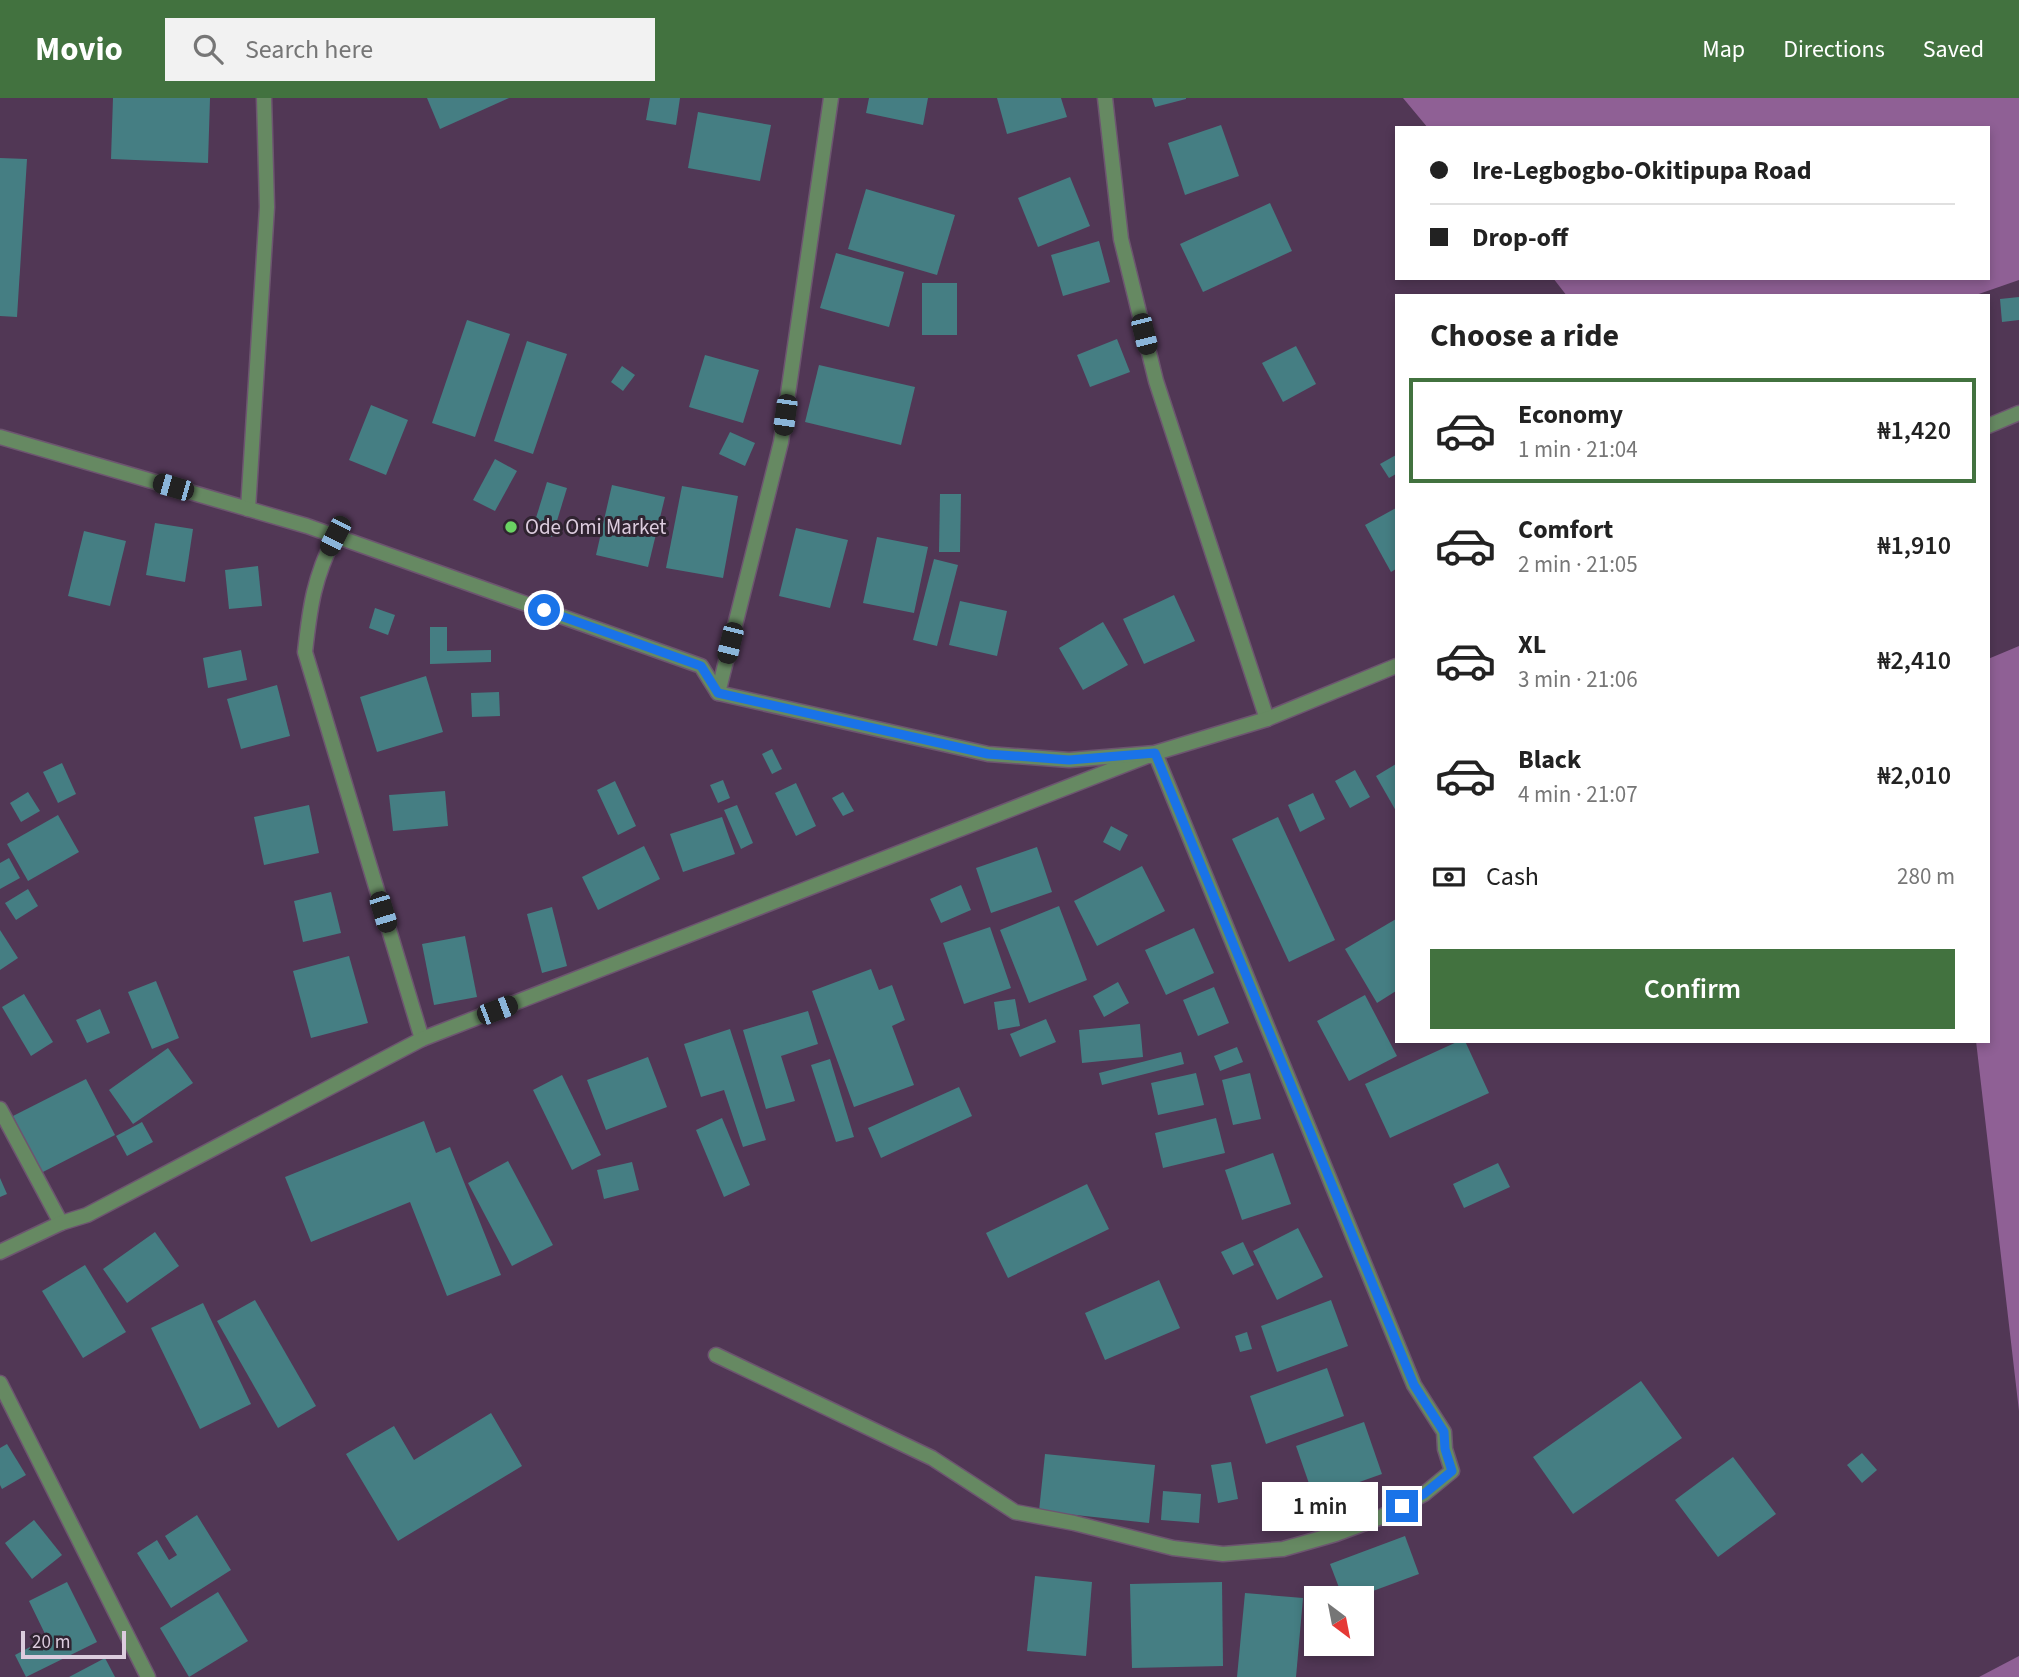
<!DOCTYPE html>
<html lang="en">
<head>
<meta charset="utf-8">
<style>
	:root { --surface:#fff; --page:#f2f2f2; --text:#222; --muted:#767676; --line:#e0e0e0; --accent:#42723f }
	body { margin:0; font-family:"Source Sans 3",sans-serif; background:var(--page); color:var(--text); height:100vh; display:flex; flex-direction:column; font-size:26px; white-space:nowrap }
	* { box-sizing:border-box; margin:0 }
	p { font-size:23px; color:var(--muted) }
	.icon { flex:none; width:38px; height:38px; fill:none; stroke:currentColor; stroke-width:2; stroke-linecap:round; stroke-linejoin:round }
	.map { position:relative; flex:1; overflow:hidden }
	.sheet { position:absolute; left:1395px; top:196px; width:595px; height:749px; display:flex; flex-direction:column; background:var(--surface); border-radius:0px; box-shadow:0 4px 10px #0003 }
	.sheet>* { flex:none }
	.guide { position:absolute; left:1395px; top:28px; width:595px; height:154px; border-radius:0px; box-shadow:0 4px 10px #0003; display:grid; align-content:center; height:154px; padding:0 35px; background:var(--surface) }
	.needle { width:46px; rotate:148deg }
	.tools { position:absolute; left:1304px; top:1488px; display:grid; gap:14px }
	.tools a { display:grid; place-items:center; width:70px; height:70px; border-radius:0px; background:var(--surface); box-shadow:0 4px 10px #0003; font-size:35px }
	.scale { position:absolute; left:21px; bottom:18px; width:105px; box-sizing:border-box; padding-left:7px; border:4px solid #dcccde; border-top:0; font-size:19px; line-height:24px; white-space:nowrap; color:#dcccde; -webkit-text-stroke:5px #302431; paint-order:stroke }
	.end { position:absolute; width:32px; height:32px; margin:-16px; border:9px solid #1a73e8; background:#fff; box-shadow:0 0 0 4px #fff }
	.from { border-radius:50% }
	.bubble { position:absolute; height:49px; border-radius:0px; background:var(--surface); box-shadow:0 4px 10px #0003; font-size:23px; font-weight:600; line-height:49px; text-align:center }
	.car { position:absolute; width:21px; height:42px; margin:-21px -10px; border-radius:9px; box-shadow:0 0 5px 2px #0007; background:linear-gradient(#222 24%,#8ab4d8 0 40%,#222 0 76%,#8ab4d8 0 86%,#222 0) }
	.guide b { display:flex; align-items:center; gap:24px; height:66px; font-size:26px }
	.guide b+b { border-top:2px solid var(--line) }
	.guide i { width:18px; height:18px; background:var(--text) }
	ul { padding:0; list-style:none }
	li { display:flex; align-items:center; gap:21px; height:105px; margin:0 14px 10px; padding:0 21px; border:4px solid transparent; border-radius:0px }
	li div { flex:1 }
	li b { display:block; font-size:26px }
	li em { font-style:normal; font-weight:600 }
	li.selected { border-color:var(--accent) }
	li>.icon { width:63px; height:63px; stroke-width:1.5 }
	h2 { padding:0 35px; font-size:32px; line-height:84px }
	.pay { display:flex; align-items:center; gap:18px; height:77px; padding:0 35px; font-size:26px }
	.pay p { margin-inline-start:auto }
	.button { display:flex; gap:14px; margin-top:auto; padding:14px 35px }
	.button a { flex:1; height:80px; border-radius:0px; background:var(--accent); color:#fff; font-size:28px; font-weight:600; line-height:80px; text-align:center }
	header { display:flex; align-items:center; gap:42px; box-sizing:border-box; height:98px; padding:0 35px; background:var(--accent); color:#fff }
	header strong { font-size:33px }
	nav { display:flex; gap:38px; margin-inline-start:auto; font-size:24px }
	.search { width:490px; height:63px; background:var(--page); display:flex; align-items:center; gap:18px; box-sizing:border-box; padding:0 24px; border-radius:0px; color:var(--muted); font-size:26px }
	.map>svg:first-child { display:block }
	.forest { fill:#8f6095 }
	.building { fill:#457e83 }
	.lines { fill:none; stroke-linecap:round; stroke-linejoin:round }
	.minor-casing { stroke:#6d5570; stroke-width:17 }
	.tertiary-casing { stroke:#6d5570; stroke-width:17 }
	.minor { stroke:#668962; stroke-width:14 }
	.tertiary { stroke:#668962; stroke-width:14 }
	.route { stroke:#1a73e8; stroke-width:9 }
	.poi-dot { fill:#6ad363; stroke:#302431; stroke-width:2.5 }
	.labels { text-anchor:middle; stroke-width:6; stroke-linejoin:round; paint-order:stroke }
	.poi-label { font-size:21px; fill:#dcccde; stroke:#302431; text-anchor:start }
</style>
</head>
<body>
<header>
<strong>Movio</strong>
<div class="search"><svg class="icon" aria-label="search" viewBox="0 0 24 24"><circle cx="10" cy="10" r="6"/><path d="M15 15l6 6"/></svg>Search here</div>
<nav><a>Map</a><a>Directions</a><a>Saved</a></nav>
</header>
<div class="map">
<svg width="2019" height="1579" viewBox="0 0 2019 1579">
	<rect width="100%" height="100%" fill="#513755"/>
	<g class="forest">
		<polygon points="1403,0 2019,0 2019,182 1973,198 1567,198 1553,180 1988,180 1988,30 1428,30"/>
		<polygon points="2019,548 2019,1313 1976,943 1988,943 1988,561"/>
		<polygon points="2019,1558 2019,1579 1979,1579"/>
	</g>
	<g class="building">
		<polygon points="113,0 210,0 208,65 111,61"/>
		<polygon points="427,0 509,0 440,31"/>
		<polygon points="650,0 680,0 676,27 646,22"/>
		<polygon points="869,0 928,0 923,27 866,15"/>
		<polygon points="997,0 1061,0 1067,19 1007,36"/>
		<polygon points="1152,0 1186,0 1186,1 1155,9"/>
		<polygon points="698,14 771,27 760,83 688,70"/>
		<polygon points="1221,27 1239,78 1185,97 1168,45"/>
		<polygon points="0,60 27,61 17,219 0,218"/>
		<polygon points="1070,79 1090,128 1038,149 1018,100"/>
		<polygon points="866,91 955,117 937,177 848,151"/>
		<polygon points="1270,105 1292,153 1203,194 1180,146"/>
		<polygon points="1099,143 1110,184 1063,198 1051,157"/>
		<polygon points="836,155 904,174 889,229 820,210"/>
		<rect x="922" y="185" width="35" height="52"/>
		<polygon points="2019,199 2019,222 2002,224 2000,201"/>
		<polygon points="467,222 510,236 475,339 432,325"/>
		<polygon points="1117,241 1130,274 1090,289 1077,257"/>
		<polygon points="527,243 567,256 533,356 494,343"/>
		<polygon points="1296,248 1316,286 1283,304 1262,265"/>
		<polygon points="705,257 759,272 743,325 689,309"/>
		<polygon points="819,267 915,289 901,347 805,324"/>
		<polygon points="622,268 635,277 623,293 611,284"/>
		<polygon points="371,307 408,322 386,377 349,362"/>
		<polygon points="730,334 755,345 745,368 719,356"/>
		<polygon points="1396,357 1396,376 1389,380 1380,366"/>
		<polygon points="495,361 517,373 495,413 473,402"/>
		<polygon points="547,384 567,390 552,439 532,433"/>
		<polygon points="612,387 665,399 648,469 596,457"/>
		<polygon points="682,388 738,398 723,480 666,470"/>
		<polygon points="940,396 961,396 960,454 939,454"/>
		<polygon points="1396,410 1396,471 1391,474 1365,427"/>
		<polygon points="155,425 193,431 185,484 146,477"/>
		<polygon points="796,430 848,442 830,510 779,498"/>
		<polygon points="84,433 126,443 110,508 68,498"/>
		<polygon points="877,439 928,449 914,515 863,505"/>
		<polygon points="934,461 958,467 937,548 913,542"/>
		<polygon points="258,468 262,508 229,511 225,472"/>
		<polygon points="1174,497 1195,543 1144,566 1123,521"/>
		<polygon points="960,503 1007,513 997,558 949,547"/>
		<polygon points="375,510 395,517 388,537 369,530"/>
		<polygon points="1103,524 1128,567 1083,592 1059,550"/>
		<polygon points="430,529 447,529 447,553 491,552 491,564 430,566"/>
		<polygon points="241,552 247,582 208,590 203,560"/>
		<polygon points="426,578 443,634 377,654 360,599"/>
		<polygon points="277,587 290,638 241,651 227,601"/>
		<polygon points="499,594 500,618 472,619 471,595"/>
		<polygon points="772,651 782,671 772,676 762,656"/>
		<polygon points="62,665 76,696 58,705 43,674"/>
		<polygon points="1396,666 1396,713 1376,678"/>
		<polygon points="1355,672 1370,699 1350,710 1335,683"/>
		<polygon points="723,682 730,700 718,705 710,687"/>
		<polygon points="615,683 636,728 618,737 597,692"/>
		<polygon points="796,685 816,728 796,738 775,695"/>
		<polygon points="445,693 448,728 393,733 389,697"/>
		<polygon points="28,694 40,713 21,724 10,705"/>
		<polygon points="843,694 854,713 843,718 832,700"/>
		<polygon points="1313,695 1325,721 1300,734 1288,707"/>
		<polygon points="309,707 319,755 264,767 254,719"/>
		<polygon points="737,707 753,745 741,751 724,712"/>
		<polygon points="58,717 79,754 28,783 7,746"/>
		<polygon points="722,719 735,756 683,774 670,736"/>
		<polygon points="1278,719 1335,842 1289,864 1232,741"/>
		<polygon points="1111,728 1128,737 1120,753 1103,744"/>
		<polygon points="644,748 660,781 598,812 582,779"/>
		<polygon points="1037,749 1052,794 991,815 976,770"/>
		<polygon points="9,760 20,780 0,791 0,765"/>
		<polygon points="1142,768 1165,813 1097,848 1074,803"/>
		<polygon points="961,787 971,812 941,825 930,801"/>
		<polygon points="28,791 38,808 16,822 5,805"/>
		<polygon points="331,794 341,835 303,844 294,803"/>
		<polygon points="1059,808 1087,882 1029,905 1000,832"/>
		<polygon points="552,809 567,868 542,875 527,816"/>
		<polygon points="1396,821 1396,893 1377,905 1345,851"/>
		<polygon points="990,829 1011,890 964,906 943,845"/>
		<polygon points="1194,830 1214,875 1166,897 1145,852"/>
		<polygon points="0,832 18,860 0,872"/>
		<polygon points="465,838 477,899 434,907 422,846"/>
		<polygon points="349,858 368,925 311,940 293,873"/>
		<polygon points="871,871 879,892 892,887 905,922 892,928 914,987 854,1009 812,893"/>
		<polygon points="156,883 179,940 152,951 128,894"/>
		<polygon points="1118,884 1129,905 1104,919 1093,898"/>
		<polygon points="1214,889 1229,925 1198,938 1183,902"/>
		<polygon points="24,896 53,944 31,958 2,909"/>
		<polygon points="1365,897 1397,958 1349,983 1317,923"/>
		<polygon points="1015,901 1020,928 998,932 994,904"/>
		<polygon points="100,911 110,935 87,945 76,922"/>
		<polygon points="808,913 818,946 781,958 795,1003 766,1011 743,932"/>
		<polygon points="1046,921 1056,944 1020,959 1010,936"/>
		<polygon points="1140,926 1143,959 1082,965 1079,932"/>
		<polygon points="730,931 766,1042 743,1049 724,992 701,999 684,946"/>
		<polygon points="1459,943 1465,943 1489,995 1390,1040 1365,986"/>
		<polygon points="1237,949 1243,964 1220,973 1214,958"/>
		<polygon points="168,950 193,985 133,1026 109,992"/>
		<polygon points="1181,954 1184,966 1102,987 1099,975"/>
		<polygon points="648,959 667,1009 606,1032 587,982"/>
		<polygon points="830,961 854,1039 836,1044 811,967"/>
		<polygon points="1196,975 1204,1007 1158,1017 1151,985"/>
		<polygon points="1250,975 1261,1021 1233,1027 1222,982"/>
		<polygon points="562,977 601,1057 572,1072 533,992"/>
		<polygon points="86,981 115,1037 41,1075 13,1018"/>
		<polygon points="959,989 972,1018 881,1060 868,1030"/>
		<polygon points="722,1020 750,1087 724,1099 696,1032"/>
		<polygon points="1216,1020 1225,1055 1163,1070 1155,1035"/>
		<polygon points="424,1023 436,1055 450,1049 501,1177 447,1198 410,1104 311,1144 285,1079"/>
		<polygon points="142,1024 153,1044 127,1058 116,1038"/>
		<polygon points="1273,1055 1291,1106 1242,1122 1225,1072"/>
		<polygon points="508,1063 553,1147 512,1168 468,1085"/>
		<polygon points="632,1064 639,1092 604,1101 597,1072"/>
		<polygon points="1498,1065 1510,1089 1464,1110 1453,1086"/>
		<polygon points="0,1080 7,1096 0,1099"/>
		<polygon points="1087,1086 1109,1131 1008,1180 986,1135"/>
		<polygon points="1298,1130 1323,1179 1277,1202 1253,1153"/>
		<polygon points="155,1134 179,1168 127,1205 103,1171"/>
		<polygon points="1243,1144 1254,1167 1233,1177 1221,1154"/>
		<polygon points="85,1167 126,1234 83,1260 42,1193"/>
		<polygon points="1159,1182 1180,1230 1105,1262 1085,1215"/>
		<polygon points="255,1202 316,1308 278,1330 217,1223"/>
		<polygon points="1331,1202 1348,1248 1277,1274 1261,1228"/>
		<polygon points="203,1205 251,1306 200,1331 151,1230"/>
		<polygon points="1247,1234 1252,1251 1240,1254 1235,1238"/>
		<polygon points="1327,1270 1344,1318 1266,1346 1250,1298"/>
		<polygon points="1641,1283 1682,1340 1573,1416 1533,1359"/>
		<polygon points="491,1315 522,1368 398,1443 346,1356 394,1328 414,1362"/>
		<polygon points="1364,1324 1382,1376 1314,1400 1296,1348"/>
		<polygon points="7,1346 26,1377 2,1391 0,1387 0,1350"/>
		<polygon points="1862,1355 1877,1372 1862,1385 1847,1367"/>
		<polygon points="1045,1356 1155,1367 1149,1425 1039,1413"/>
		<polygon points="1733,1359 1776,1416 1718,1459 1675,1402"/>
		<polygon points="1231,1364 1238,1401 1218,1405 1211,1367"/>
		<polygon points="1163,1393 1201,1396 1199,1425 1161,1422"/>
		<polygon points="197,1417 231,1472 171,1510 137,1455 157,1442 169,1462 177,1457 165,1438"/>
		<polygon points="34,1422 62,1457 32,1481 5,1445"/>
		<polygon points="1405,1438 1419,1476 1354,1500 1343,1500 1330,1466"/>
		<polygon points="1035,1478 1092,1484 1086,1558 1027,1553"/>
		<polygon points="67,1484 97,1544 26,1579 15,1557 47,1540 29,1503"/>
		<polygon points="1222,1484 1223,1568 1132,1570 1130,1486"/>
		<polygon points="218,1494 248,1543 189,1579 160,1530"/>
		<polygon points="1245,1495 1303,1500 1296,1579 1237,1579"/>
		<polygon points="105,1560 115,1579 69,1579"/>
	</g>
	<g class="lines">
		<g class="minor-casing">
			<g id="minor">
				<polyline points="1105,0 1121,141 1156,283 1267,621"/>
				<polyline points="248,411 267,109 264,0"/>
				<path d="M335 438C314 480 310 508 305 554L422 941"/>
				<polyline points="718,595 781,344 831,0"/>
				<polyline points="0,1011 61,1125"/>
				<polyline points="0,1154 61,1125 87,1117 422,941 1155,655 1414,1287 1444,1334 1445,1351 1452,1373 1424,1396 1379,1420 1336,1436 1283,1451 1223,1456 1173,1450 1074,1425 1015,1414 932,1360 716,1257"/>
				<polyline points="0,1285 148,1579"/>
			</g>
		</g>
		<g class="tertiary-casing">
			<g id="tertiary">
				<polyline points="1988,328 2019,315"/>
				<polyline points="0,339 307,428 701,568 718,595 988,656 1069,662 1155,655 1267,621 1396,568"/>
			</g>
		</g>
		<use href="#minor" class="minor"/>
		<use href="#tertiary" class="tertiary"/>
	</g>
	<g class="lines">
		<polyline class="route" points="544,512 701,568 718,595 988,656 1069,662 1155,655 1414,1287 1444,1334 1445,1351 1452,1373 1424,1396 1402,1408"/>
	</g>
	<circle class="poi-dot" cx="511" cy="429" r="7"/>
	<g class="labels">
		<g class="poi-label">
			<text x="525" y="436">Ode Omi Market</text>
		</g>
	</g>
</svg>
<div class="tools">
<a><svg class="needle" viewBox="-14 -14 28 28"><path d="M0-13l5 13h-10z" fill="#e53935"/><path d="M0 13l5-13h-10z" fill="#767676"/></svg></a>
</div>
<div class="scale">20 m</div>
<i class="end from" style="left:544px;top:512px"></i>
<i class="end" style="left:1402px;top:1408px"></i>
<div class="bubble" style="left:1262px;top:1384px;width:116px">1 min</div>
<i class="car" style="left:1144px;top:236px;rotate:166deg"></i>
<i class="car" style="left:785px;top:317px;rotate:188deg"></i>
<i class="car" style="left:173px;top:389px;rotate:286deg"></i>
<i class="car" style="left:335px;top:438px;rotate:207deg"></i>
<i class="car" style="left:730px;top:545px;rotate:194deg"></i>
<i class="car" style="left:383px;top:814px;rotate:163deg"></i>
<i class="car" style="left:497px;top:912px;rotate:69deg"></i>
<div class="guide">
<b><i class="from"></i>Ire-Legbogbo-Okitipupa Road</b>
<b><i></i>Drop-off</b>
</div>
<section class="sheet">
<h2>Choose a ride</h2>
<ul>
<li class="selected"><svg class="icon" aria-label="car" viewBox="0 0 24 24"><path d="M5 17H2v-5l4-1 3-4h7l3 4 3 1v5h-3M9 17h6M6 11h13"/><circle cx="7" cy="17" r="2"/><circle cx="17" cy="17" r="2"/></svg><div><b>Economy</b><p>1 min · 21:04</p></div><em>₦1,420</em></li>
<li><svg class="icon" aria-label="car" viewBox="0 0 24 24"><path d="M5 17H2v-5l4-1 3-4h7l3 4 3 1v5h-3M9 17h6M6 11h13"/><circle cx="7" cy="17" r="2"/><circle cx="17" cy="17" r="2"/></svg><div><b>Comfort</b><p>2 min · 21:05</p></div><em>₦1,910</em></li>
<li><svg class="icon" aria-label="car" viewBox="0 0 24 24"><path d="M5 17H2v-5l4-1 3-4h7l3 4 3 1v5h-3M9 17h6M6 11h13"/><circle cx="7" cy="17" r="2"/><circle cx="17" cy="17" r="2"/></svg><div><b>XL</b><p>3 min · 21:06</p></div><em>₦2,410</em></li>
<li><svg class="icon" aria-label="car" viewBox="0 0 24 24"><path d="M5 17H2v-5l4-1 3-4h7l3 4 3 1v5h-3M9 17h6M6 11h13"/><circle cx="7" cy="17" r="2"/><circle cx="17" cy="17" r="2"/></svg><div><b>Black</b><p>4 min · 21:07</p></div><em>₦2,010</em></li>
</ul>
<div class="pay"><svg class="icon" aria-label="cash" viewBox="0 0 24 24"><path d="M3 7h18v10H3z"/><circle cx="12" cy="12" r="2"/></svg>Cash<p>280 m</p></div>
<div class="button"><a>Confirm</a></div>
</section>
</div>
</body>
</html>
